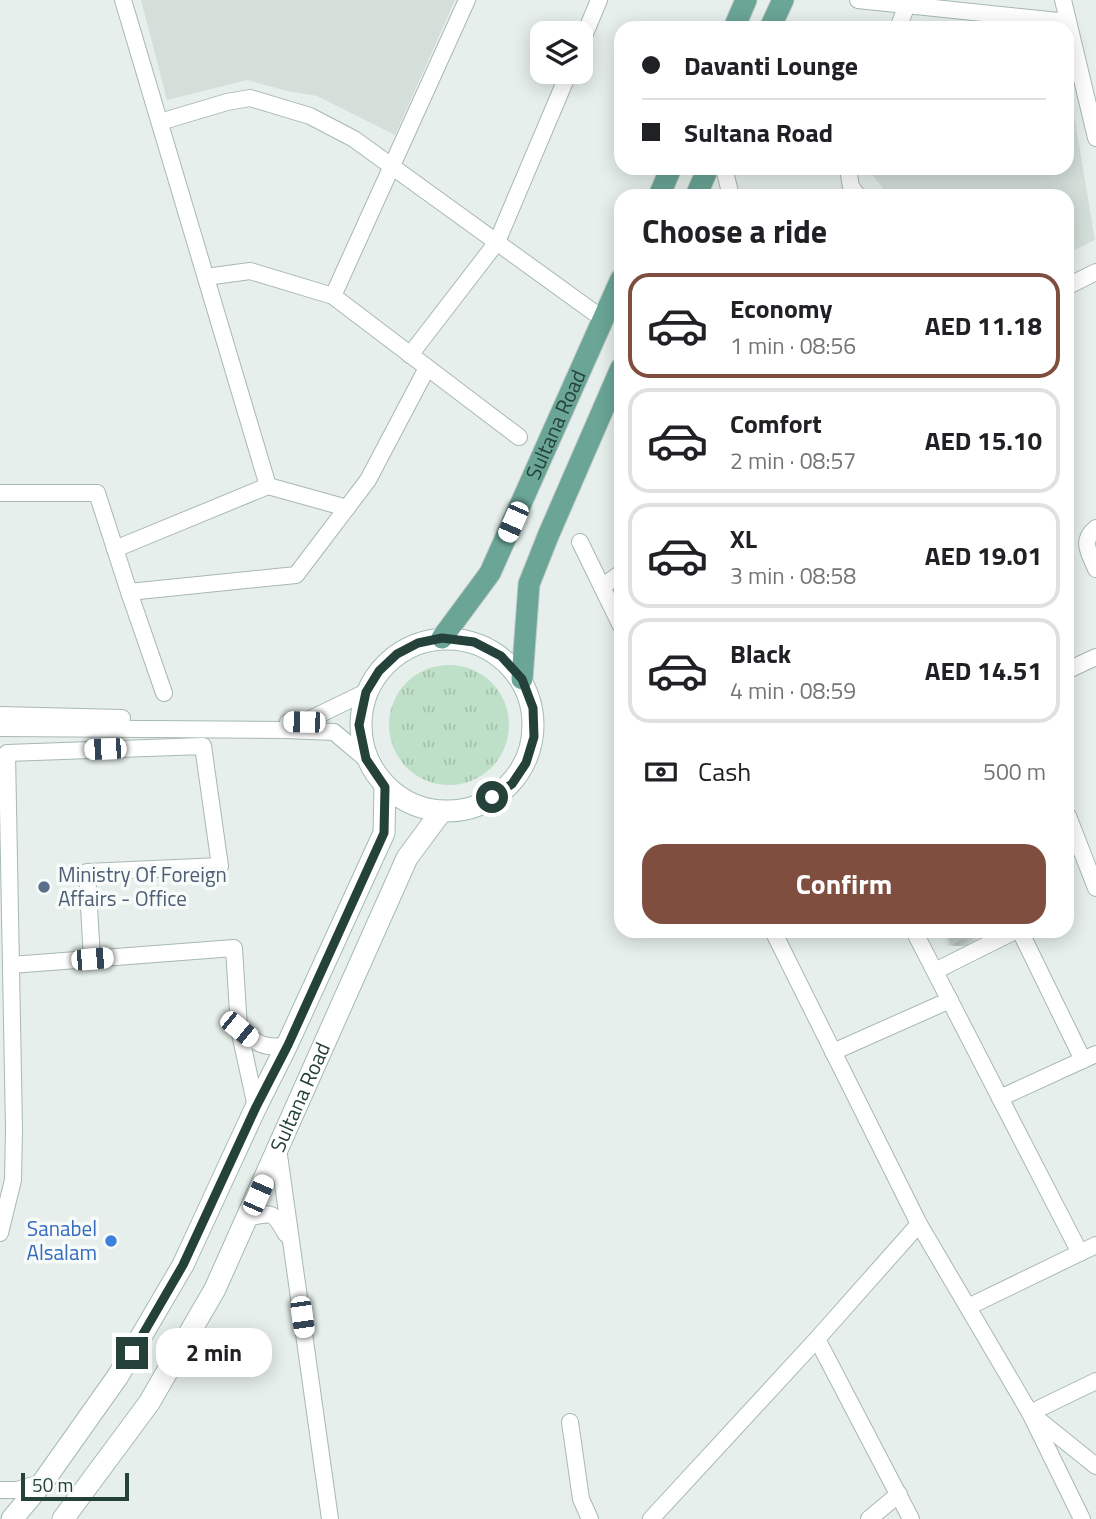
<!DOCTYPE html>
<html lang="en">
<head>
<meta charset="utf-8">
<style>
	:root { --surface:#fff; --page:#f2f2f2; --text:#202124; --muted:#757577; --line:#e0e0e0; --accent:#7f4e3f }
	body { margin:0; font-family:"Titillium Web",sans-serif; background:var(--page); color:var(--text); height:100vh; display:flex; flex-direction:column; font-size:26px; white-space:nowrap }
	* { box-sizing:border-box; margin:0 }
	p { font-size:23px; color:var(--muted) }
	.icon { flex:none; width:38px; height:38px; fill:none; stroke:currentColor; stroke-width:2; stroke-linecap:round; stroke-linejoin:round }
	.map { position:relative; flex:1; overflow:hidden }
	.sheet { position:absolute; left:614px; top:189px; width:460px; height:749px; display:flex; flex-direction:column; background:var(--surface); border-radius:21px; box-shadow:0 4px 18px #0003 }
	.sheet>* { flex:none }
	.hud { position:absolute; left:614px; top:21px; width:460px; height:154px; border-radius:21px; box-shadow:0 4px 18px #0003; display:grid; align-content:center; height:154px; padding:0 28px; background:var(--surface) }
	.tools { position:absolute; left:530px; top:21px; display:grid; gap:14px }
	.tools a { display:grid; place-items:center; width:63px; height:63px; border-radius:14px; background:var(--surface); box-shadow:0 4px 18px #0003; font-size:35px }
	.scale { position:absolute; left:21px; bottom:18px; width:108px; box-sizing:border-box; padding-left:7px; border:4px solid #24423a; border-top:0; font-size:19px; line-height:24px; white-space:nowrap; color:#24423a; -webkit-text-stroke:5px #f7fbf9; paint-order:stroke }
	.end { position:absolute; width:32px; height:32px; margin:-16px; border:9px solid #24423a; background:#fff; box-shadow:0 0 0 4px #fff }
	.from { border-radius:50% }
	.bubble { position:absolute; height:49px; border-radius:21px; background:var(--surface); box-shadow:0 4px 18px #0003; font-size:23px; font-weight:700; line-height:49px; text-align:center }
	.car { position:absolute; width:21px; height:42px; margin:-21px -10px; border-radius:9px; box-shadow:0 0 5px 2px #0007; background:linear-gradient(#fff 24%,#345 0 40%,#fff 0 76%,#345 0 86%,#fff 0) }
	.hud b { display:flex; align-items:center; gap:24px; height:66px; font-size:26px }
	.hud b+b { border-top:2px solid var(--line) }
	.hud i { width:18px; height:18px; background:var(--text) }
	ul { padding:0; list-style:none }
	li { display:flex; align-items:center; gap:21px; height:105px; margin:0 14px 10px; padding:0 14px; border:4px solid var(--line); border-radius:21px }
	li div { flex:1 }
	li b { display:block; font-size:26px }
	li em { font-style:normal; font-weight:700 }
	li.on { border-color:var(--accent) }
	li>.icon { width:63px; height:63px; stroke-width:1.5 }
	h2 { padding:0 28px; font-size:32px; line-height:84px }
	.pay { display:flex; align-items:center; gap:18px; height:77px; padding:0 28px; font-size:26px }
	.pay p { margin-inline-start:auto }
	.primary-button { display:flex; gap:14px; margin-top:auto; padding:14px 28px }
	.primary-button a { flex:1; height:80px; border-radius:21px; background:var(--accent); color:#fff; font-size:28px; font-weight:700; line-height:80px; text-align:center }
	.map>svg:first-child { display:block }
	.built { fill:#d4dfda }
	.grass { fill:url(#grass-tufts) }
	.building { fill:#bbcac4; filter:url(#shadow) }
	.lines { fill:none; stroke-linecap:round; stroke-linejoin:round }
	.minor-casing { stroke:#a8b8b2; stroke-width:18 }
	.secondary-casing { stroke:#a4bbb3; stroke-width:23 }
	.primary-casing { stroke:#c2cac8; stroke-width:23 }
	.minor { stroke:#fff; stroke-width:16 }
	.secondary { stroke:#fff; stroke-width:21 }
	.primary { stroke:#6aa596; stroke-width:21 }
	.route { stroke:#24423a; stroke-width:9 }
	.service-dot { fill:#5c6f8a; stroke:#f7fbf9; stroke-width:2.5 }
	.shop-dot { fill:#3f7fe0; stroke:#f7fbf9; stroke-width:2.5 }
	.labels { text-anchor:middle; stroke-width:7; stroke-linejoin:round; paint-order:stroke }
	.street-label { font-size:21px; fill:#24423a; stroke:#f7fbf9 }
	.service-label { font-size:21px; fill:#4e5e75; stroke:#f7fbf9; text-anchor:start }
	.shop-label { font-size:21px; fill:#366cbe; stroke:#f7fbf9; text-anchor:end }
</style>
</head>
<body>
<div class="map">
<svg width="1096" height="1519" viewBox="0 0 1096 1519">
	<defs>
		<pattern id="grass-tufts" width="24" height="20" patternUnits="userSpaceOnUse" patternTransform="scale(1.75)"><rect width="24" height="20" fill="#bfe0c8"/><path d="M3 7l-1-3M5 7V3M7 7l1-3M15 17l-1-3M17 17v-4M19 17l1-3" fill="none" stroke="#a4c1ad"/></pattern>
		<filter id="shadow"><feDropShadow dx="3.5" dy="6" stdDeviation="3.5" flood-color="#0004"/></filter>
	</defs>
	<rect width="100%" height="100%" fill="#e6efeb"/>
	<g class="built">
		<polygon points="141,0 455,0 395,135 317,96 287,91 247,80 167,100"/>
		<polygon points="1068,79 1095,240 1068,253 1068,196 889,196 867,168 1068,168"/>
	</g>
	<circle class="grass" cx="449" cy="725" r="60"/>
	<polygon class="building" points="944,931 976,931 951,944"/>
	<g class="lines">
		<g class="minor-casing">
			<g id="minor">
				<polyline points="123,0 268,486"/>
				<polyline points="858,0 1068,22"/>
				<polyline points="1063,0 1096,138"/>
				<polyline points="898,28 907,5"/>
				<polyline points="581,43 599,0"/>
				<polyline points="160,122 227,102 250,98 310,116 354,139 603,319"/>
				<polyline points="724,168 731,196"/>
				<polyline points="848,168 851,187 858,196"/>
				<polyline points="206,277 250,271 333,296 519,437"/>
				<polyline points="1068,286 1096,272"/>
				<polyline points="333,296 467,0"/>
				<polyline points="410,355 497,242 569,72"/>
				<polyline points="0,493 97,493 129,592 164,693"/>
				<path d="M1096 528C1080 541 1089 552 1096 569"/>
				<polyline points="580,542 621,626"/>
				<polyline points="115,549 268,486 347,508"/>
				<polyline points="602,587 621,573"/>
				<polyline points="129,592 296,575 368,480 427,368"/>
				<polyline points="1068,670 1096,657"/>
				<polyline points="0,715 122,718"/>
				<polyline points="288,722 304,722 366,692"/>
				<polyline points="0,728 285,730 334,732 366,759"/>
				<polyline points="1068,816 1096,888"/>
				<polyline points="773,931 919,1224 1030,1413 1096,1466"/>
				<polyline points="914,931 1080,1253"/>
				<polyline points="1020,931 1083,1060"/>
				<polyline points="11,965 234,948 239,1029 256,1107"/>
				<polyline points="935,971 1015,931"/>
				<path d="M239 1029C256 1043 265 1050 287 1045"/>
				<polyline points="833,1052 950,1000"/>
				<polyline points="1000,1098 1096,1054"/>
				<polyline points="278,1148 330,1519"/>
				<path d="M247 1218C273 1212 273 1211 286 1234"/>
				<polyline points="0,1233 13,1180 14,1129 7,753 203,746 220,866 87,872 92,959"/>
				<polyline points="968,1307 1096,1245"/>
				<polyline points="817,1339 911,1519"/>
				<polyline points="570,1422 581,1499 590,1519"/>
				<polyline points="0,1490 17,1490 43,1482"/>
				<polyline points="651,1519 817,1339 919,1224"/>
				<polyline points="869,1519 899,1494"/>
				<polyline points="1082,1519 1030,1413 1096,1381"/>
			</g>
		</g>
		<g class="secondary-casing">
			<g id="secondary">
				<circle cx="447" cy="725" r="86"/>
				<polyline points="12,1519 43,1482 118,1376 183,1265 256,1107 287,1045 384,833 385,787"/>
				<path id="s1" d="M63 1519 149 1403 215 1289 407 858 441 812"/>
			</g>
		</g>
		<g class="primary-casing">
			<g id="primary">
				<polyline points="734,28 746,0"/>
				<polyline points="770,28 783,0"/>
				<polyline points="659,196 671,168"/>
				<polyline points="696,196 708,168"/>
				<path id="s2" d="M442 638 490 573 621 279"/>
				<polyline points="522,679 529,584 548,536 621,368"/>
			</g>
		</g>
		<use href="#minor" class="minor"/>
		<use href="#secondary" class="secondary"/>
		<use href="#primary" class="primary"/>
	</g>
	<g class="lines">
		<polyline class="route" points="132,1353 183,1265 256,1107 288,1045 384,833 385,787 366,759 359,725 366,692 379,671 397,654 418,643 442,638 474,642 501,656 522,679 533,708 534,737 526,763 512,784 492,797"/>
	</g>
	<circle class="service-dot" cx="44" cy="887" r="7"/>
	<circle class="shop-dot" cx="111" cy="1241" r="7"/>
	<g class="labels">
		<g class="street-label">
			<text dy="7" stroke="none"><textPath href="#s2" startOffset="243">Sultana Road</textPath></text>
			<text dy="7" stroke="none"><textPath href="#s1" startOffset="486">Sultana Road</textPath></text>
		</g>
		<g class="service-label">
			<text x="58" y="882">Ministry Of Foreign<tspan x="58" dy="24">Affairs - Office</tspan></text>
		</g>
		<g class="shop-label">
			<text x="97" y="1236">Sanabel<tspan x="97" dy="24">Alsalam</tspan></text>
		</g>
	</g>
</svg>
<div class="tools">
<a><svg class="icon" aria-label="layers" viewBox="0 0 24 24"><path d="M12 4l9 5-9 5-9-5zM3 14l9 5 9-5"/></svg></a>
</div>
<div class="scale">50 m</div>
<i class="end from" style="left:492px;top:797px"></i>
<i class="end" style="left:132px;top:1353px"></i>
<div class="bubble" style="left:156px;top:1328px;width:116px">2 min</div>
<i class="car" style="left:513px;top:522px;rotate:204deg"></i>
<i class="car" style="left:304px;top:722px;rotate:271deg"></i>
<i class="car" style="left:105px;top:749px;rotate:268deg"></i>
<i class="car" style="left:92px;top:959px;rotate:85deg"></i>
<i class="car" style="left:239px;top:1029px;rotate:129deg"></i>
<i class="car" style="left:258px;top:1195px;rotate:24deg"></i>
<i class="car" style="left:302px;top:1317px;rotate:172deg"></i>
<div class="hud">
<b><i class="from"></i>Davanti Lounge</b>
<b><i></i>Sultana Road</b>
</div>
<section class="sheet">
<h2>Choose a ride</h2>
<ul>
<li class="on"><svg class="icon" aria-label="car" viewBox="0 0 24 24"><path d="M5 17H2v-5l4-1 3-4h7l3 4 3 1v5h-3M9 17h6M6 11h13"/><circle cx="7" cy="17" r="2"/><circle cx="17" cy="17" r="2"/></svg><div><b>Economy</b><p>1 min · 08:56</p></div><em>AED 11.18</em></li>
<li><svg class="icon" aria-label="car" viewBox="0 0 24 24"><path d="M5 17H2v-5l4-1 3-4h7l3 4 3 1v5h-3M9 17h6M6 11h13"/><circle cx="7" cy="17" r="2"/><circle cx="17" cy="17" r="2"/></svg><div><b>Comfort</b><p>2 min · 08:57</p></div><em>AED 15.10</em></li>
<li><svg class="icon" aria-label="car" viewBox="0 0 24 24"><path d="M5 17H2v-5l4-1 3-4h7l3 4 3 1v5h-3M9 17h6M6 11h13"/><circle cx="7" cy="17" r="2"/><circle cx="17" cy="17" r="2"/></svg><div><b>XL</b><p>3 min · 08:58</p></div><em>AED 19.01</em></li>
<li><svg class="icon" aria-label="car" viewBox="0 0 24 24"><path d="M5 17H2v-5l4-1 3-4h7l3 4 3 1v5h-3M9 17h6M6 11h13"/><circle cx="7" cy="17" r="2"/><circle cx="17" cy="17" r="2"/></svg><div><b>Black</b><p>4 min · 08:59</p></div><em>AED 14.51</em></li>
</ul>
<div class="pay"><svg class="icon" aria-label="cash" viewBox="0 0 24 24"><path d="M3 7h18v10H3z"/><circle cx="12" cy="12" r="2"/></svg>Cash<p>500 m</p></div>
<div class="primary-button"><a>Confirm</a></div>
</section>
</div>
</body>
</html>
